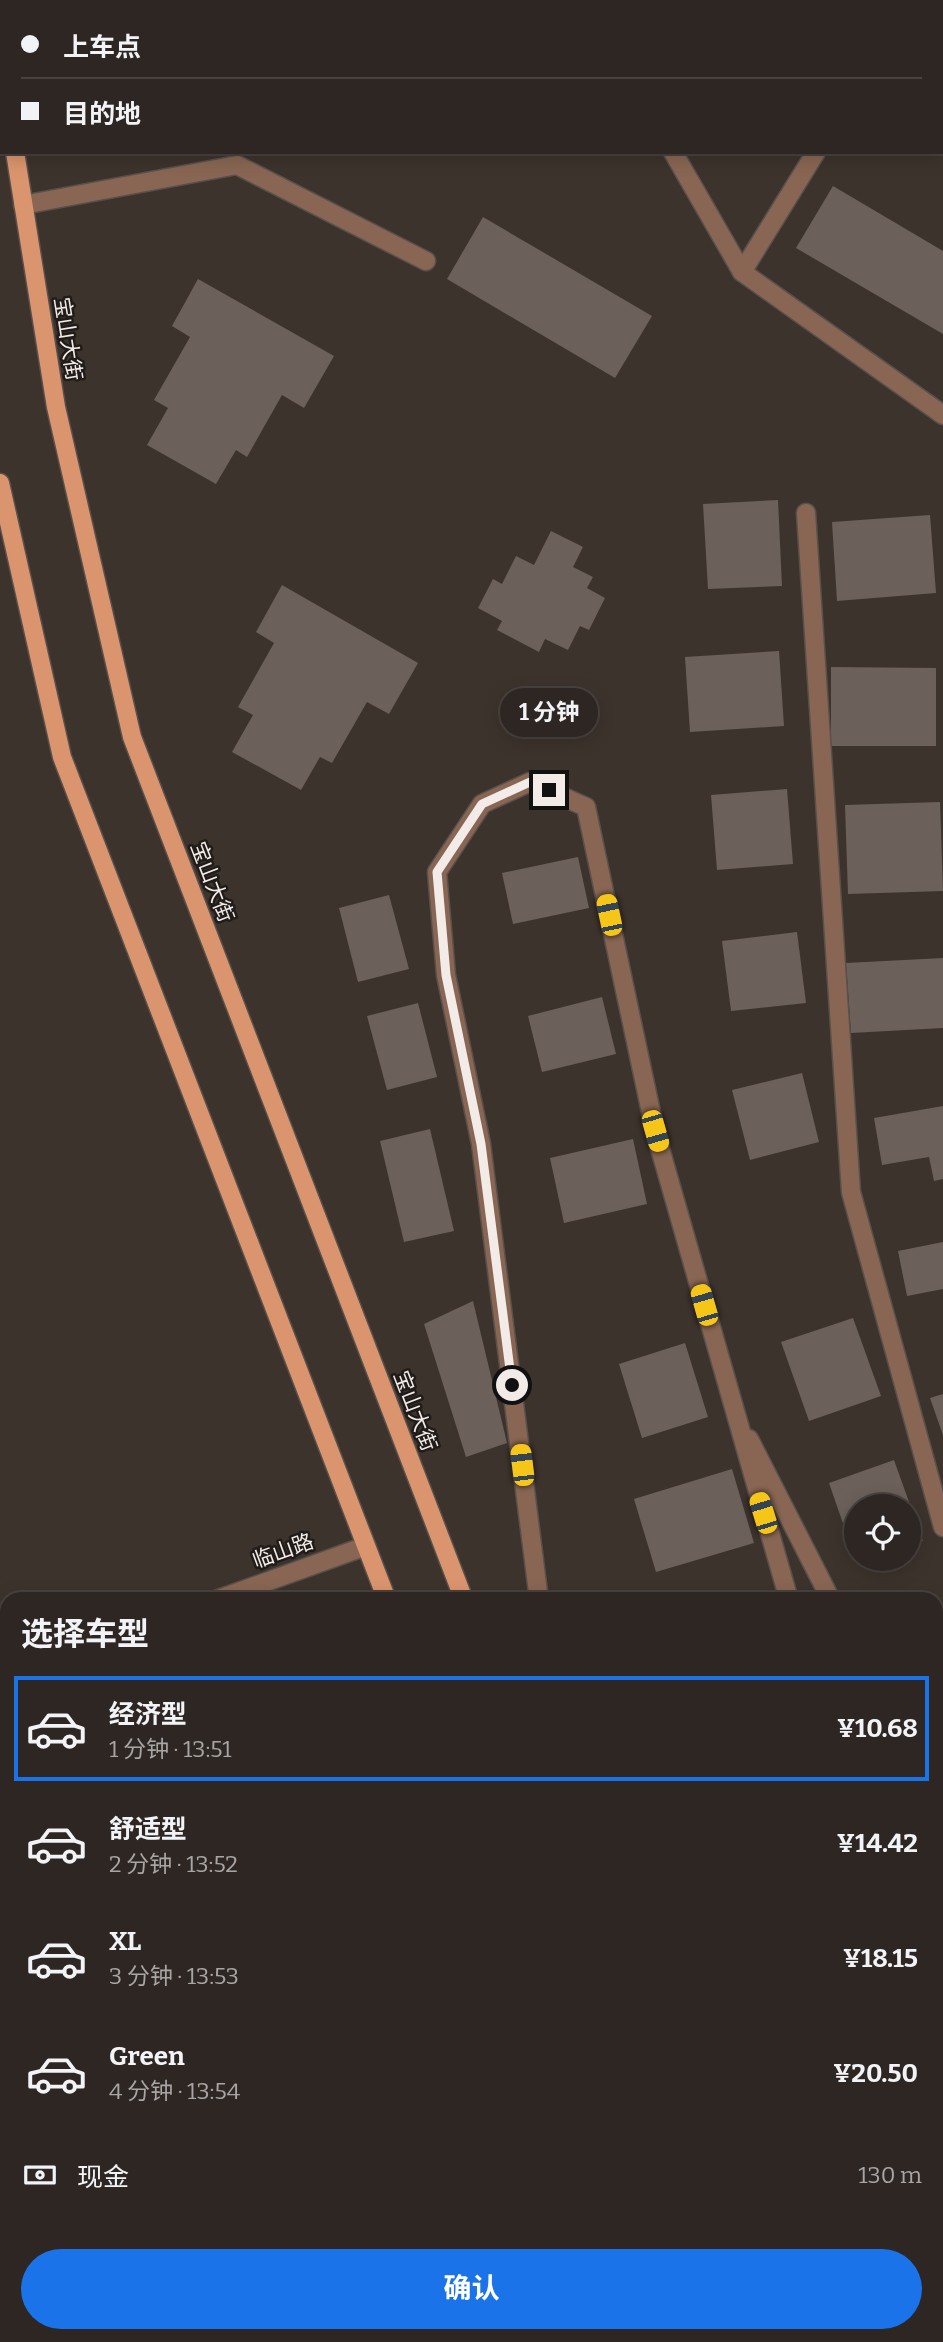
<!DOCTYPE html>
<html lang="zh">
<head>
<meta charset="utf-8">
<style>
	:root { --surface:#2e2622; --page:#3a322f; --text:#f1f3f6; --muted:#a7a5a5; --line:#494340; --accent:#1a73e8 }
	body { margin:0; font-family:Bitter,"Noto Sans SC",serif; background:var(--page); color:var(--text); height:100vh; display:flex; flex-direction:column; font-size:26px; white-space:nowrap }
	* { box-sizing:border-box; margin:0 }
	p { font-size:23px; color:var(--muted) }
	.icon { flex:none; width:38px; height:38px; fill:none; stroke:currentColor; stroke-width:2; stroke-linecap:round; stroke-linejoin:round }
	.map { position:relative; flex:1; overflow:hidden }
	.details { position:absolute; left:0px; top:1592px; width:943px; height:751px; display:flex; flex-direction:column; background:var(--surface); border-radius:21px 21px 0 0; box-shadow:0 4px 18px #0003,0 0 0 2px var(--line) }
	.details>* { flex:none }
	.top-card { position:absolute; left:0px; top:0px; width:943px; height:154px; box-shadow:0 4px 18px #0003,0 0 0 2px var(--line); display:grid; align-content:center; height:154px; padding:0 21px; background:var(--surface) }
	.tools { position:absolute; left:844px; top:1494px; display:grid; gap:14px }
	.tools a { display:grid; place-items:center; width:77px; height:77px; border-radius:50%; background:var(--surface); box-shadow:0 4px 18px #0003,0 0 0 2px var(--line); font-size:35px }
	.end { position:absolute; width:32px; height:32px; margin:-16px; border:9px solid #f2ebe8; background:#111; box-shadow:0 0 0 4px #111 }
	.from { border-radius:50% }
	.bubble { position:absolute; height:49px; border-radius:24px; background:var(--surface); box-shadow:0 4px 18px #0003,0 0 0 2px var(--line); font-size:23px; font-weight:700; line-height:49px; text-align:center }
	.car { position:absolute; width:21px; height:42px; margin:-21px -10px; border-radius:9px; box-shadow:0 0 5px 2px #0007; background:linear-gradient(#f5c518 24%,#345 0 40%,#f5c518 0 76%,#345 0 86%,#f5c518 0) }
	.top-card b { display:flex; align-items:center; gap:24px; height:66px; font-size:26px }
	.top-card b+b { border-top:2px solid var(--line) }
	.top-card i { width:18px; height:18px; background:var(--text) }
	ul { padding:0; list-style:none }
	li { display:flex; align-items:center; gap:21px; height:105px; margin:0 14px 10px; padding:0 7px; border:4px solid transparent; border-radius:0px }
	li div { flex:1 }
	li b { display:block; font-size:26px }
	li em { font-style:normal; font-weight:700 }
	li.selected { border-color:var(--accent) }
	li>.icon { width:63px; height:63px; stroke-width:1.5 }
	h2 { padding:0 21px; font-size:32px; line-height:84px }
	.pay { display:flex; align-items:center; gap:18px; height:77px; padding:0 21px; font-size:26px }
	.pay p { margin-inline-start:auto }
	.cta { display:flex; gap:14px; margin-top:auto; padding:14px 21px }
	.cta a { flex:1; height:80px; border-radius:42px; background:var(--accent); color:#fff; font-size:28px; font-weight:700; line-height:80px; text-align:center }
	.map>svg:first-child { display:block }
	.building { fill:#6c605a }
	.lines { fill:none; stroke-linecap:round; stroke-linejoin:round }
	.minor-casing { stroke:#5a504b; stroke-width:21 }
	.major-casing { stroke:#5a504b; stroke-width:21 }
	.minor { stroke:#896653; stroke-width:18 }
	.major { stroke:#db956e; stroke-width:18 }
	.route { stroke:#f2ebe8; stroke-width:9 }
	.labels { text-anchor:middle; stroke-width:5; stroke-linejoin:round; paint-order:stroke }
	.street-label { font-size:21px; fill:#f2ebe8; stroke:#201c19 }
</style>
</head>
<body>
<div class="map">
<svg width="943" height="2342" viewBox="0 0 943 2342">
	<rect width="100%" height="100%" fill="#3d332d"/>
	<g class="building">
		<polygon points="833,186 943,251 943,334 796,248"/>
		<polygon points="483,217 652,316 615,378 447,279"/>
		<polygon points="198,279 334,356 304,408 282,395 247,457 236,450 216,484 147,445 168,408 154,400 190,337 172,326"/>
		<polygon points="778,500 782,586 708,589 703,504"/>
		<polygon points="930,515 936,593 837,601 832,522"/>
		<polygon points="551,531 583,547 573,567 593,577 587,588 605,598 589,630 580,626 568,650 545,639 539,652 497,630 502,621 478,608 493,579 502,584 516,556 534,565"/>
		<polygon points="282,585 418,663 389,714 367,702 332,763 320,757 301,790 232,752 253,715 238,707 274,643 256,632"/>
		<polygon points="779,651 784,726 690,732 685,657"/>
		<polygon points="831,667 936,668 936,746 831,746"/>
		<polygon points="787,789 793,864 717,870 711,795"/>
		<polygon points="940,802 943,891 848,894 845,805"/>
		<polygon points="578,857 589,908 513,924 502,873"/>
		<polygon points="389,895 409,969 358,982 339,908"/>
		<polygon points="797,932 806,1003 731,1011 722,941"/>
		<polygon points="943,958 943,1028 851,1033 846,963"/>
		<polygon points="602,997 616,1054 542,1072 528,1016"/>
		<polygon points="418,1003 437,1077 387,1090 367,1016"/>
		<polygon points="802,1073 819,1142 750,1160 732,1090"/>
		<polygon points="943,1106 943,1179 934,1181 929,1157 882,1165 874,1118"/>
		<polygon points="430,1129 454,1231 404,1242 380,1141"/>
		<polygon points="633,1139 647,1204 564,1223 550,1158"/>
		<polygon points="943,1242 943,1289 907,1296 898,1251"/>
		<polygon points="473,1301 507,1443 466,1457 424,1324"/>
		<polygon points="853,1318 881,1396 809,1421 781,1342"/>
		<polygon points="685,1343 708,1417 642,1438 619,1364"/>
		<polygon points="943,1394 943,1435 930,1398"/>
		<polygon points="894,1460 923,1541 908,1546 908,1507 856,1507 855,1558 829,1483"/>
		<polygon points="732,1469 754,1543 656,1572 634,1499"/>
		<polygon points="943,1721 943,1788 936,1789 936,1722"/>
		<polygon points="936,2239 943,2244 943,2327 936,2323"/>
	</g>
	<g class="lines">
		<g class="minor-casing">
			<g id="minor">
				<polyline points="200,0 201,2"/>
				<polyline points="585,0 586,2"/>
				<polyline points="909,2 910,0"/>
				<polyline points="673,152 742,272 943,415"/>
				<polyline points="23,205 237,165 426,261"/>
				<polyline points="742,272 816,152"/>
				<polyline points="806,513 851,1192 943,1527"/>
				<polyline points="749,1439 831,1600"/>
				<polyline points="216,1600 366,1546"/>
				<polyline points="539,1600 481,1144 446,975 437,872 482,804 530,782 586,807 655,1131 789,1600"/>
				<polyline points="936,1657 943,1656"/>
				<polyline points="0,1678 7,1675"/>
				<polyline points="936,1690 943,1689"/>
			</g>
		</g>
		<g class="major-casing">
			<g id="major">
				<polyline points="0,64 2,74"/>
				<polyline points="15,152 56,407 132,737 464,1600"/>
				<polyline points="0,483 62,757 387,1600"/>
				<polyline points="670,2336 673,2342"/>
				<polyline points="747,2336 750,2342"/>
			</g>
		</g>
		<use href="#minor" class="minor"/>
		<use href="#major" class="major"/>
	</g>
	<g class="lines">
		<polyline class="route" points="512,1385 481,1144 446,975 437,872 482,804 530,782 549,790"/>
	</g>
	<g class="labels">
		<g class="street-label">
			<text transform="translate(68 339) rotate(81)" y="7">宝山大街</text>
			<text transform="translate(212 882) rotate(69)" y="7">宝山大街</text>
			<text transform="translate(415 1411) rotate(69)" y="7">宝山大街</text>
			<text transform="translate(283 1551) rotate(-20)" y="7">临山路</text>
		</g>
	</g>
</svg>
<div class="tools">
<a><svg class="icon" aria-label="locate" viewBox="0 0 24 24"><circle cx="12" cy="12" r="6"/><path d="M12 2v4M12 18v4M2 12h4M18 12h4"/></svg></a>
</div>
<i class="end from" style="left:512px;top:1385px"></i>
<i class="end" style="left:549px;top:790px"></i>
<div class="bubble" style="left:500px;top:688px;width:98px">1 分钟</div>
<i class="car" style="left:609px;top:915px;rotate:348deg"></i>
<i class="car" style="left:655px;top:1131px;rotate:164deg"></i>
<i class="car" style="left:704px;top:1305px;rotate:344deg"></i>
<i class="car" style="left:522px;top:1465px;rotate:353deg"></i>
<i class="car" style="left:763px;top:1513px;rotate:343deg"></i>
<div class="top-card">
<b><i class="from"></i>上车点</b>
<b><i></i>目的地</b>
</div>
<section class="details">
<h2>选择车型</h2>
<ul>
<li class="selected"><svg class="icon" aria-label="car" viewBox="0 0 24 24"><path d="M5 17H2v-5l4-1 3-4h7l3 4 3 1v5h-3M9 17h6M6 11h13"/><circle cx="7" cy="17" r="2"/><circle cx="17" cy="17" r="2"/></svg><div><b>经济型</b><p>1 分钟 · 13:51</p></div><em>¥10.68</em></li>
<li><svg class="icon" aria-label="car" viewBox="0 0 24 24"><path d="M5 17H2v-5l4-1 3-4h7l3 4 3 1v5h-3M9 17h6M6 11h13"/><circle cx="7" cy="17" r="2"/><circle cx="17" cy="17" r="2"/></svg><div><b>舒适型</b><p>2 分钟 · 13:52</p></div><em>¥14.42</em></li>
<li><svg class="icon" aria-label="car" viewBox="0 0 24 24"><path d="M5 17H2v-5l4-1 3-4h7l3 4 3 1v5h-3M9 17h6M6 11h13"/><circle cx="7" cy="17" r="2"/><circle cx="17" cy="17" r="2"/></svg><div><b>XL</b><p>3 分钟 · 13:53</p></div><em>¥18.15</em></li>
<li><svg class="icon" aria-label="car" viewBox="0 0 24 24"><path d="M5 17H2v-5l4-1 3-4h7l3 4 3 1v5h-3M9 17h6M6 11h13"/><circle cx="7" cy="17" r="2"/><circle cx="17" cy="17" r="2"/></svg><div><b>Green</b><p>4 分钟 · 13:54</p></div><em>¥20.50</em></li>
</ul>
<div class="pay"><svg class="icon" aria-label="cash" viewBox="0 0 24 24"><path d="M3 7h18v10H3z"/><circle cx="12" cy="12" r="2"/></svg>现金<p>130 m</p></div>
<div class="cta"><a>确认</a></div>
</section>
</div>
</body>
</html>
